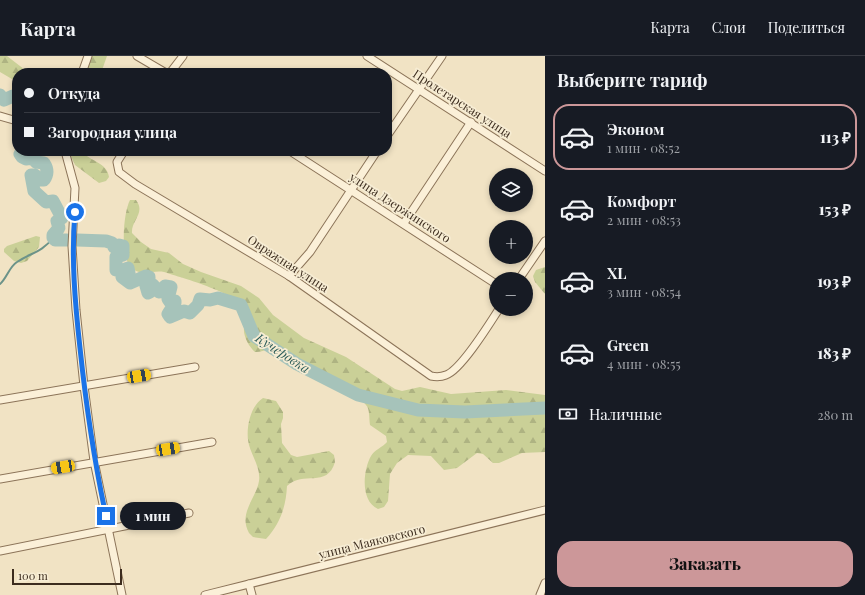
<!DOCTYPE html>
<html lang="ru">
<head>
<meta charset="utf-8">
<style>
	:root { --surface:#171b24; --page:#242831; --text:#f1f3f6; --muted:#9ea1a6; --line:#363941; --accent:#cc9799 }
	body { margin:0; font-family:"Playfair Display",serif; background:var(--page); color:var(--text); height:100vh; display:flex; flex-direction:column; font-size:15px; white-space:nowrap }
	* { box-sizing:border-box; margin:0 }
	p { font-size:13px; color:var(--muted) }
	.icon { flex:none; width:22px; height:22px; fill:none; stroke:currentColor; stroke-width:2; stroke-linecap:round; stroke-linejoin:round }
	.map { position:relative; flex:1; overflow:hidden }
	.panel { display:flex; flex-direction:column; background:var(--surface); width:320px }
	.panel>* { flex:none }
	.banner { position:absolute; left:12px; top:12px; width:380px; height:88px; border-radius:16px; box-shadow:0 2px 6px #0003; display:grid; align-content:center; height:88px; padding:0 12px; background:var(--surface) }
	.fabs { position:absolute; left:489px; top:112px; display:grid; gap:8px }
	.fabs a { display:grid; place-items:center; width:44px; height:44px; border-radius:50%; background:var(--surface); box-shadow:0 2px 6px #0003; font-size:20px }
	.scale { position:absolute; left:12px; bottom:10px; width:110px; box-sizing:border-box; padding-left:4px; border:2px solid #3c2c1e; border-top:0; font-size:11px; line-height:14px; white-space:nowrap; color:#3c2c1e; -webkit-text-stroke:3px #f7edd4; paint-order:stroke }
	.end { position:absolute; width:18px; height:18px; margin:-9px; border:5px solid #1a73e8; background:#fff; box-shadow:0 0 0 2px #fff }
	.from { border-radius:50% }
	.bubble { position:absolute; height:28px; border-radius:14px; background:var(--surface); box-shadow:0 2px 6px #0003; font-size:13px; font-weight:800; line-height:28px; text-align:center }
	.car { position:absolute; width:12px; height:24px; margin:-12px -6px; border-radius:5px; box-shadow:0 0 3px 1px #0007; background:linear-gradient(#f5c518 24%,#345 0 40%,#f5c518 0 76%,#345 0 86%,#f5c518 0) }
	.banner b { display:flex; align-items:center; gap:14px; height:38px; font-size:15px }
	.banner b+b { border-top:1px solid var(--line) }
	.banner i { width:10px; height:10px; background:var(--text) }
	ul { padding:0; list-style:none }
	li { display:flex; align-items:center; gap:12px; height:66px; margin:0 8px 6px; padding:0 4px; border:2px solid transparent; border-radius:16px }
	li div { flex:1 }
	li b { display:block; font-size:15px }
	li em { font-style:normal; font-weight:800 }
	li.selected { border-color:var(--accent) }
	li>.icon { width:36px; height:36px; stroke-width:1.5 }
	h2 { padding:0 12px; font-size:18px; line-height:48px }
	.pay { display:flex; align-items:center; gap:10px; height:44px; padding:0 12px; font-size:15px }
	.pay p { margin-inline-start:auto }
	.action { display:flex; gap:8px; margin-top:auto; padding:8px 12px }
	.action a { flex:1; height:46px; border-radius:16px; background:var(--accent); color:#111; font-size:16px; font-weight:800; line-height:46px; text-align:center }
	header { display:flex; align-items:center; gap:24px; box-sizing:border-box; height:56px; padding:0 20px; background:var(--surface); border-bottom:1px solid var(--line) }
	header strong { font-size:19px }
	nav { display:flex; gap:22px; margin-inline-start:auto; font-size:14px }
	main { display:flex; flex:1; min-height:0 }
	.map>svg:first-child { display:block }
	.forest { fill:url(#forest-firs) }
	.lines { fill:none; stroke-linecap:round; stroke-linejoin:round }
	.stream { stroke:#6c9389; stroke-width:2 }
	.river { stroke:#a6c3ba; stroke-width:13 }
	.minor-casing { stroke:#8c7459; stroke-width:9 }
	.minor { stroke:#fbf0d8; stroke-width:7 }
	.route { stroke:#1a73e8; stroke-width:5 }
	.labels { text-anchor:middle; stroke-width:3.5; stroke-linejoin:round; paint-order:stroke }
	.street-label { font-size:12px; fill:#3c2c1e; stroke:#f7edd4 }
	.water-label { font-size:13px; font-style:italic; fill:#2c5c59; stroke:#f7edd4 }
</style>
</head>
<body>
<header>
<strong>Карта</strong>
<nav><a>Карта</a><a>Слои</a><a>Поделиться</a></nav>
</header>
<main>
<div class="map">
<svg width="545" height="539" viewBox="0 0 545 539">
	<defs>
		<pattern id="forest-firs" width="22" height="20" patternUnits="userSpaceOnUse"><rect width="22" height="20" fill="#cad097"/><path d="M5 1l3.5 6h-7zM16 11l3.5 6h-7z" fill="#aeb382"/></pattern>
	</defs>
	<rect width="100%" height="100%" fill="#f1e3c4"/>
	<g class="forest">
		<polygon points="0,0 7,0 29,17 17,17 17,26 0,16"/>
		<polygon points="92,0 107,0 101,17 86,17"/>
		<path d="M69 95H82C90 106 107 106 109 121L106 125 99 127 75 109Z"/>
		<path d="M130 144H136C146 157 131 164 132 177L141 186 151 193 169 197 183 208 201 216 241 230 259 242 273 259 304 282 346 301 395 333 402 335 420 331 451 338 506 334 545 339V396L522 397 499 407H493L483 398 477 397 457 412 444 414 431 400 408 399 397 407 390 418 388 445 384 451 378 453C360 445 363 414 371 400 374 394 383 391 387 386L386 380 370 369C369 363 370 353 366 349 355 334 333 332 318 323 302 314 300 297 281 292 272 289 264 297 255 296 249 291 243 280 244 272 244 267 248 262 247 257 243 238 182 222 164 216 153 214 145 220 134 214 119 206 123 157 130 144Z"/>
		<polygon points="36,180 40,181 39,191 27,205 21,207 14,205 4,196 4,193 7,190"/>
		<polygon points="545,211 545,238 535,226 533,220 536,214"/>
		<path d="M263 342 276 345 283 356V362L281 368 282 387 291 399 297 401 329 395 334 399 335 406C327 433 303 414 287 430 286 451 280 468 266 483L253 481 249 477C238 457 256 443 259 425 261 413 252 400 249 389 245 374 250 350 263 342Z"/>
	</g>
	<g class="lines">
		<path class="stream" d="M0 228C7 222 9 211 17 206 32 196 41 197 53 182"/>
		<g class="river">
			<polyline points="0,39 4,44 13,40 17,41"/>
			<path d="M22 95 20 98 22 101 26 103 33 102 36 106 44 107C48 113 48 118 44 124H40L35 119H31L34 135 46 146 53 145 62 162 57 165 59 172 53 179V182L55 184H67"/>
			<polyline points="77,184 106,185 112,187 114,191 119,189 123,190 123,199 116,201 116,214 120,215 128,212 129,217 122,221 130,227 146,220 149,221 149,226 146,230 148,237 150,236 153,229 159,236 165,230 171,231 168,243 170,246 175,245 175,247 168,258 170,261 184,255 190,257 198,249 200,243 210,244 218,242 241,249 254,280 297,308 358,339 418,354 465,356 545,352"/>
		</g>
		<g class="minor-casing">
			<g id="minor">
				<polyline points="137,0 166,17"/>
				<polyline points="367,0 545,115"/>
				<polyline points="82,17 88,0"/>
				<polyline points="170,17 183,0"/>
				<polyline points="0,60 17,65"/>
				<polyline points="387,80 442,0"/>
				<polyline points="65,95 75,132 72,190 76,254 84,330 94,405 122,539"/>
				<path d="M124 95 117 106 119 116 135 128 289 220 431 320C436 321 441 321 446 319 461 314 490 267 499 253"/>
				<polyline points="290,95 496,228"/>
				<polyline points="404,167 471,66"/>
				<polyline points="289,220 310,196 377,95"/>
				<polyline points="519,223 545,185"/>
				<polyline points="0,344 195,311"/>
				<polyline points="0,423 212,386"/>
				<polyline points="0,495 189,457"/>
				<polyline points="249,528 252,539"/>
				<polyline points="205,539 545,454"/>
				<polyline points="540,539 545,527"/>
			</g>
		</g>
		<use href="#minor" class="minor"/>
	</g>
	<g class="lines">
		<path class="route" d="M75 156C71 201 75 247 80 292 86 349 94 404 106 460"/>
	</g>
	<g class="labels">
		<g class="street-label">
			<text transform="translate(462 48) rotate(33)" y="4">Пролетарская улица</text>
			<text transform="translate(400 152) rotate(33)" y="4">улица Дзержинского</text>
			<text transform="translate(288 208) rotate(33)" y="4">Овражная улица</text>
			<text transform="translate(372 486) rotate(-14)" y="4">улица Маяковского</text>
		</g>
		<g class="water-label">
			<text transform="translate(283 297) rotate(33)" y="5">Кучеровка</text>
		</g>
	</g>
</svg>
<div class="fabs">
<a><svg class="icon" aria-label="layers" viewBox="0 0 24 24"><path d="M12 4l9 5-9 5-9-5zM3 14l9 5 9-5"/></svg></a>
<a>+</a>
<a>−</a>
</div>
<div class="scale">100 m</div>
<i class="end from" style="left:75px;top:156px"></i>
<i class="end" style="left:106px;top:460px"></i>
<div class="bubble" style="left:120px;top:446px;width:66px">1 мин</div>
<i class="car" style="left:139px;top:320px;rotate:80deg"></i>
<i class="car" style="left:168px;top:393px;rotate:81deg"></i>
<i class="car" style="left:63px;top:411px;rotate:260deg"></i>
<div class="banner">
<b><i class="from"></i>Откуда</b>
<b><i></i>Загородная улица</b>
</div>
</div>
<section class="panel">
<h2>Выберите тариф</h2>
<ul>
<li class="selected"><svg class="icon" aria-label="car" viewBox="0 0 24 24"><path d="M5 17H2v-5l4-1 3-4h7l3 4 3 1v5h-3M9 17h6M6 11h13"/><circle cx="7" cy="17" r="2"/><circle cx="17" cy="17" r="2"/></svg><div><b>Эконом</b><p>1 мин · 08:52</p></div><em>113 ₽</em></li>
<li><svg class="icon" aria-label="car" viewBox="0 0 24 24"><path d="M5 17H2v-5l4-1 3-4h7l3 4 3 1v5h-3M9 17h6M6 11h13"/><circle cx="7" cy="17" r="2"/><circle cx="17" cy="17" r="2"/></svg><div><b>Комфорт</b><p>2 мин · 08:53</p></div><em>153 ₽</em></li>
<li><svg class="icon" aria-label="car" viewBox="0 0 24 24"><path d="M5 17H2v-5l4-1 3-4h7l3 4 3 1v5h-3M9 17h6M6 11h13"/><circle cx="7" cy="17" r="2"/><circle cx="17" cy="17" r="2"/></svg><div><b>XL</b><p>3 мин · 08:54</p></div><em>193 ₽</em></li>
<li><svg class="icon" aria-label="car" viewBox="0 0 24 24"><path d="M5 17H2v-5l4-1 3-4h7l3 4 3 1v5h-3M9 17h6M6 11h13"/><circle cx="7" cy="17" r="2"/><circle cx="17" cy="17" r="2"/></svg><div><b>Green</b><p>4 мин · 08:55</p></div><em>183 ₽</em></li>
</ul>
<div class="pay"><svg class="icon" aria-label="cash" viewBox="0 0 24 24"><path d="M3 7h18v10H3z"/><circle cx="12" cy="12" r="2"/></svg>Наличные<p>280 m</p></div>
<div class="action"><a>Заказать</a></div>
</section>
</main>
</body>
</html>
